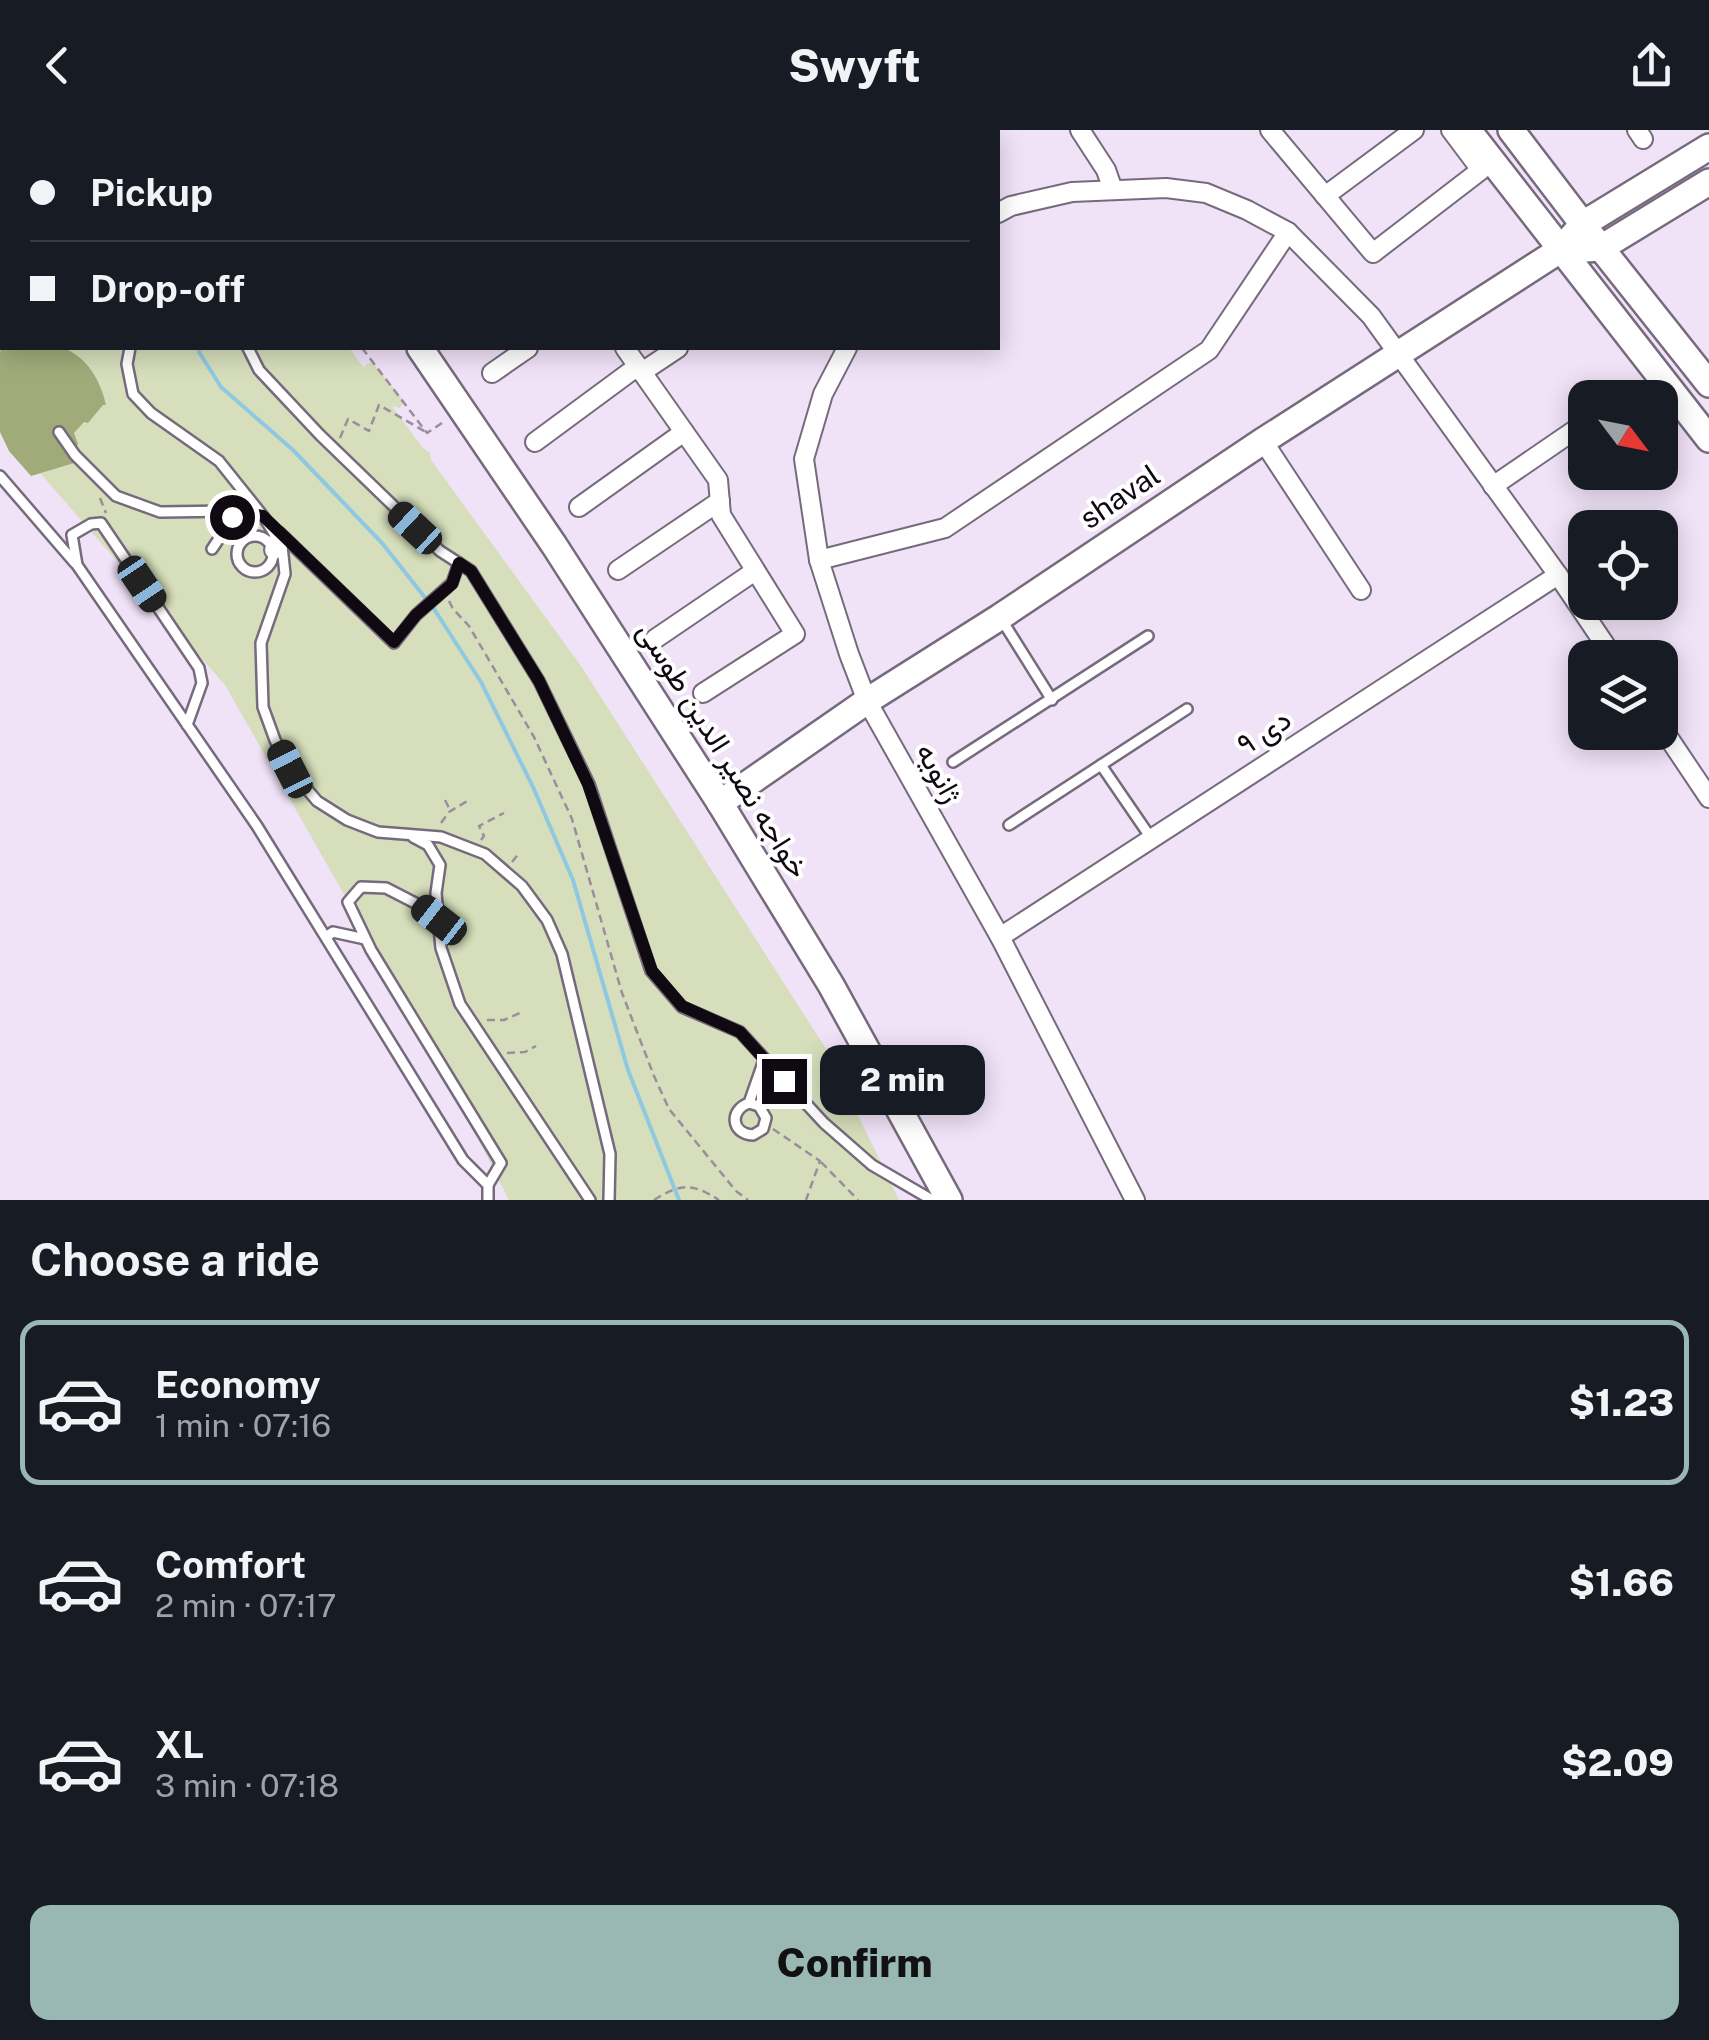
<!DOCTYPE html>
<html lang="en">
<head>
<meta charset="utf-8">
<style>
	:root { --surface:#171b24; --page:#20242c; --text:#f1f3f6; --muted:#9ea1a6; --line:#363941; --accent:#99b8b4 }
	body { margin:0; font-family:"Public Sans",Vazirmatn,sans-serif; background:var(--page); color:var(--text); height:100vh; display:flex; flex-direction:column; font-size:38px; white-space:nowrap }
	* { box-sizing:border-box; margin:0 }
	p { font-size:32px; color:var(--muted) }
	.icon { flex:none; width:55px; height:55px; fill:none; stroke:currentColor; stroke-width:2; stroke-linecap:round; stroke-linejoin:round }
	.map { position:relative; height:1070px; overflow:hidden }
	.drawer { display:flex; flex-direction:column; background:var(--surface); flex:1 }
	.drawer>* { flex:none }
	.hud { position:absolute; left:0px; top:0px; width:1000px; height:220px; box-shadow:0 5px 25px #0003; display:grid; align-content:center; height:220px; padding:0 30px; background:var(--surface) }
	.needle { width:65px; rotate:122deg }
	.tools { position:absolute; left:1568px; top:250px; display:grid; gap:20px }
	.tools a { display:grid; place-items:center; width:110px; height:110px; border-radius:20px; background:var(--surface); box-shadow:0 5px 25px #0003; font-size:50px }
	.end { position:absolute; width:45px; height:45px; margin:-22px; border:12px solid #0f0a11; background:#fff; box-shadow:0 0 0 5px #fff }
	.from { border-radius:50% }
	.bubble { position:absolute; height:70px; border-radius:20px; background:var(--surface); box-shadow:0 5px 25px #0003; font-size:32px; font-weight:800; line-height:70px; text-align:center }
	.car { position:absolute; width:30px; height:60px; margin:-30px -15px; border-radius:12px; box-shadow:0 0 8px 2px #0007; background:linear-gradient(#222 24%,#8ab4d8 0 40%,#222 0 76%,#8ab4d8 0 86%,#222 0) }
	.hud b { display:flex; align-items:center; gap:35px; height:95px; font-size:38px }
	.hud b+b { border-top:2px solid var(--line) }
	.hud i { width:25px; height:25px; background:var(--text) }
	ul { padding:0; list-style:none }
	li { display:flex; align-items:center; gap:30px; height:165px; margin:0 20px 15px; padding:0 10px; border:5px solid transparent; border-radius:20px }
	li div { flex:1 }
	li b { display:block; font-size:38px }
	li em { font-style:normal; font-weight:800 }
	li.current { border-color:var(--accent) }
	li>.icon { width:90px; height:90px; stroke-width:1.5 }
	h2 { padding:0 30px; font-size:45px; line-height:120px }
	.primary-button { display:flex; gap:20px; margin-top:auto; padding:20px 30px }
	.primary-button a { flex:1; height:115px; border-radius:20px; background:var(--accent); color:#111; font-size:40px; font-weight:800; line-height:115px; text-align:center }
	header { display:flex; justify-content:space-between; align-items:center; height:130px; padding:0 30px; background:var(--surface); font-size:45px; font-weight:800 }
	.map>svg:first-child { display:block }
	.green { fill:#d6debb }
	.forest { fill:#a1ab7a }
	.lines { fill:none; stroke-linecap:round; stroke-linejoin:round }
	.stream { stroke:#8fc8e1; stroke-width:4 }
	.lane-casing { stroke:#766a7c; stroke-width:14 }
	.street-casing { stroke:#766a7c; stroke-width:22 }
	.secondary-casing { stroke:#766a7c; stroke-width:30 }
	.path { stroke:#988e9d; stroke-width:2.5; stroke-dasharray:8 5; stroke-linecap:butt }
	.lane { stroke:#fff; stroke-width:9 }
	.street { stroke:#fff; stroke-width:18 }
	.secondary { stroke:#fff; stroke-width:25 }
	.route { stroke:#0f0a11; stroke-width:12 }
	.labels { text-anchor:middle; stroke-width:8; stroke-linejoin:round; paint-order:stroke }
	.street-label { font-size:30px; fill:#0f0a11; stroke:#fff }
</style>
</head>
<body>
<header><svg class="icon" aria-label="back" viewBox="0 0 24 24"><path d="M15 5l-7 7 7 7"/></svg>Swyft<svg class="icon" aria-label="share" viewBox="0 0 24 24"><path d="M12 15V3M7 8l5-5 5 5M5 13v7h14v-7"/></svg></header>
<div class="map">
<svg width="1709" height="1070" viewBox="0 0 1709 1070">
	<rect width="100%" height="100%" fill="#f0e2f7"/>
	<polygon class="green" points="22,218 349,218 364,238 366,234 373,233 404,271 400,278 392,276 422,317 430,323 431,330 581,536 826,919 899,1070 509,1070 441,935 225,555 0,297 0,241"/>
	<path class="forest" d="M4 218C20 218 49 214 63 218 88 227 101 252 106 275H103L88 293 84 292 74 303 78 314 67 325 74 333 31 346 9 321 0 302V221Z"/>
	<g class="lines">
		<g class="stream">
			<polyline points="23,0 24,2"/>
			<polyline points="199,222 221,257 293,320 382,413 434,479 481,552 533,657 573,750 628,940 679,1070"/>
		</g>
		<g class="lane-casing">
			<g id="lane">
				<polyline points="0,197 2,194"/>
				<polyline points="130,218 127,234 133,264 151,283 219,331 263,386 282,416 285,444 261,513 263,577 275,610 290,639 317,671 347,690 378,702 441,707 485,724 522,756 547,790 562,824 610,1024 609,1070"/>
				<polyline points="248,218 259,240 320,305 440,421 471,441 539,551 589,654 651,841 682,877 740,902 824,993 872,1035 932,1070"/>
				<polyline points="59,302 75,325 116,366 160,382 233,381 262,386"/>
				<polyline points="0,346 75,433"/>
				<polyline points="280,403 394,513 416,485 452,453 459,433"/>
				<circle cx="255" cy="424" r="18"/>
				<polyline points="212,419 237,382"/>
				<polyline points="1000,487 1052,570"/>
				<polyline points="187,595 202,553 199,538 101,393 91,394 72,405 77,435 257,696 463,1030 488,1055 488,1070"/>
				<polyline points="953,632 1148,506"/>
				<polyline points="1101,635 1151,708"/>
				<polyline points="1009,695 1187,579"/>
				<polyline points="413,707 428,715 440,735 436,763 441,818 460,874 590,1070"/>
				<polyline points="439,790 421,776 386,758 361,757 348,772 371,820 501,1033 488,1055"/>
				<polyline points="326,807 333,802 365,809"/>
				<path d="M749 973 759 976 766 988 763 999 753 1005C731 1004 729 980 749 973L764 930"/>
			</g>
		</g>
		<g class="street-casing">
			<g id="street">
				<polyline points="656,0 658,2"/>
				<polyline points="851,0 852,2"/>
				<polyline points="877,0 879,2"/>
				<polyline points="1080,0 1106,40 1113,60"/>
				<polyline points="1270,0 1373,123 1481,40 1451,0"/>
				<polyline points="1637,0 1643,9"/>
				<polyline points="371,2 375,0"/>
				<polyline points="517,2 521,0"/>
				<polyline points="795,2 799,0"/>
				<polyline points="1325,66 1414,0"/>
				<polyline points="998,83 1011,76 1072,62 1166,58 1206,63 1247,80 1288,102 1371,186 1558,445 1614,528"/>
				<polyline points="625,218 718,350 721,385 795,504 703,563"/>
				<polyline points="847,218 823,264 804,329 819,430 849,524 867,571 1000,807 1135,1070"/>
				<polyline points="642,242 678,218"/>
				<polyline points="492,243 528,218"/>
				<polyline points="1263,311 1361,460"/>
				<polyline points="535,312 638,236"/>
				<polyline points="1493,356 1585,293"/>
				<polyline points="579,377 684,302"/>
				<polyline points="274,420 278,410"/>
				<polyline points="819,430 945,398 1209,220 1288,102"/>
				<polyline points="618,440 720,371"/>
				<polyline points="655,509 755,441"/>
				<polyline points="1660,595 1709,668"/>
				<polyline points="1000,807 1558,445"/>
			</g>
		</g>
		<g class="secondary-casing">
			<g id="secondary">
				<polyline points="257,0 259,2"/>
				<polyline points="1468,0 1709,309"/>
				<polyline points="1511,0 1601,118 1709,254"/>
				<polyline points="108,2 111,0"/>
				<polyline points="161,2 164,0"/>
				<polyline points="0,104 2,101"/>
				<polyline points="1585,119 1601,118 1709,52"/>
				<polyline points="0,152 2,149"/>
				<polyline points="420,218 554,415 720,673 831,855 949,1070"/>
				<polyline points="720,673 867,571 1000,487 1263,311 1560,120 1583,94 1709,17"/>
			</g>
		</g>
		<g class="path">
			<polyline points="362,218 427,303 445,291"/>
			<polyline points="340,308 348,289 369,301 379,275 426,302"/>
			<polyline points="100,368 106,383"/>
			<polyline points="449,471 453,479 469,496 534,607 572,689 622,863 654,946 669,979 736,1061 748,1070"/>
			<polyline points="445,670 450,680"/>
			<polyline points="441,693 449,682 469,670"/>
			<polyline points="481,710 484,706 479,696 504,683"/>
			<polyline points="512,732 520,722"/>
			<polyline points="487,890 504,890 522,882"/>
			<polyline points="507,923 525,922 536,916"/>
			<polyline points="773,999 820,1031 806,1070"/>
			<polyline points="821,1032 858,1070"/>
			<path d="M654 1070C681 1053 692 1053 719 1070"/>
		</g>
		<use href="#lane" class="lane"/>
		<use href="#street" class="street"/>
		<use href="#secondary" class="secondary"/>
	</g>
	<g class="lines">
		<polyline class="route" points="232,387 237,382 263,386 394,512 416,485 452,454 459,433 471,441 539,551 588,654 652,841 682,876 740,902 784,951"/>
	</g>
	<g class="labels">
		<g class="street-label">
			<text transform="translate(1120 367) rotate(-34)" y="10">shaval</text>
			<text transform="translate(1264 602) rotate(-33)" y="10">۹ دی</text>
			<text transform="translate(723 620) rotate(58)" y="10">خواجه نصیر الدین طوسی</text>
			<text transform="translate(939 643) rotate(61)" y="10">ژانویه</text>
		</g>
	</g>
</svg>
<div class="tools">
<a><svg class="needle" viewBox="-14 -14 28 28"><path d="M0-13l5 13h-10z" fill="#e53935"/><path d="M0 13l5-13h-10z" fill="#9ea1a6"/></svg></a>
<a><svg class="icon" aria-label="locate" viewBox="0 0 24 24"><circle cx="12" cy="12" r="6"/><path d="M12 2v4M12 18v4M2 12h4M18 12h4"/></svg></a>
<a><svg class="icon" aria-label="layers" viewBox="0 0 24 24"><path d="M12 4l9 5-9 5-9-5zM3 14l9 5 9-5"/></svg></a>
</div>
<i class="end from" style="left:232px;top:387px"></i>
<i class="end" style="left:784px;top:951px"></i>
<div class="bubble" style="left:820px;top:915px;width:165px">2 min</div>
<i class="car" style="left:415px;top:398px;rotate:313deg"></i>
<i class="car" style="left:142px;top:454px;rotate:146deg"></i>
<i class="car" style="left:290px;top:639px;rotate:333deg"></i>
<i class="car" style="left:439px;top:790px;rotate:308deg"></i>
<div class="hud">
<b><i class="from"></i>Pickup</b>
<b><i></i>Drop-off</b>
</div>
</div>
<section class="drawer">
<h2>Choose a ride</h2>
<ul>
<li class="current"><svg class="icon" aria-label="car" viewBox="0 0 24 24"><path d="M5 17H2v-5l4-1 3-4h7l3 4 3 1v5h-3M9 17h6M6 11h13"/><circle cx="7" cy="17" r="2"/><circle cx="17" cy="17" r="2"/></svg><div><b>Economy</b><p>1 min · 07:16</p></div><em>$1.23</em></li>
<li><svg class="icon" aria-label="car" viewBox="0 0 24 24"><path d="M5 17H2v-5l4-1 3-4h7l3 4 3 1v5h-3M9 17h6M6 11h13"/><circle cx="7" cy="17" r="2"/><circle cx="17" cy="17" r="2"/></svg><div><b>Comfort</b><p>2 min · 07:17</p></div><em>$1.66</em></li>
<li><svg class="icon" aria-label="car" viewBox="0 0 24 24"><path d="M5 17H2v-5l4-1 3-4h7l3 4 3 1v5h-3M9 17h6M6 11h13"/><circle cx="7" cy="17" r="2"/><circle cx="17" cy="17" r="2"/></svg><div><b>XL</b><p>3 min · 07:18</p></div><em>$2.09</em></li>
</ul>
<div class="primary-button"><a>Confirm</a></div>
</section>
</body>
</html>
